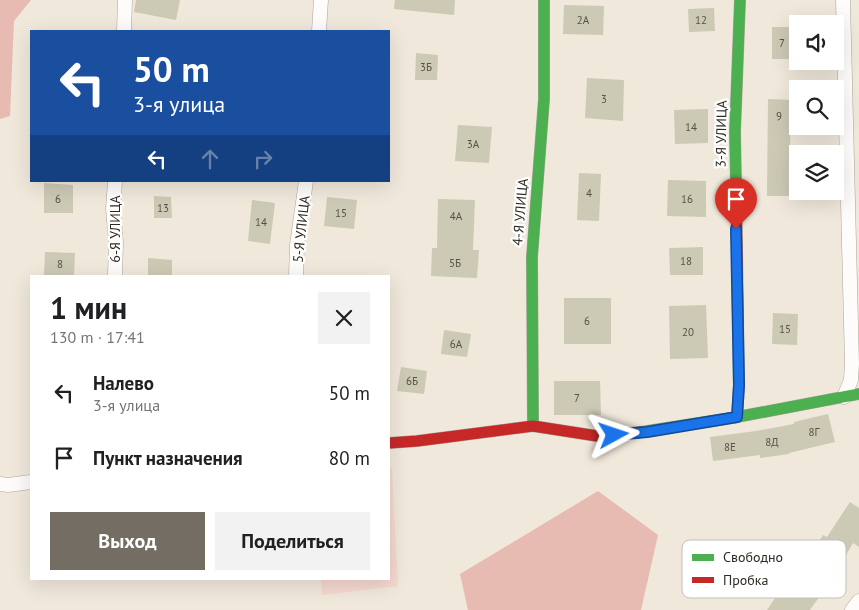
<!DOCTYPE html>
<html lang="ru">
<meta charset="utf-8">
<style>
:root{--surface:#fff;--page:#f2f2f2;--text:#202124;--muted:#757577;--accent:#736d63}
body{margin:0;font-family:"PT Sans",sans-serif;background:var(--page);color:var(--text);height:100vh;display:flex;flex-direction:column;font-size:19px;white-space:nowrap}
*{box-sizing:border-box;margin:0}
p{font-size:16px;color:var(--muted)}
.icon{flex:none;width:28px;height:28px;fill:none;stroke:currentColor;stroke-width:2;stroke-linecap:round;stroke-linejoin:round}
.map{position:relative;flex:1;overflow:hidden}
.side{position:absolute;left:30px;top:275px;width:360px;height:305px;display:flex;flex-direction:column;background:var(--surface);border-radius:0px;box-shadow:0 5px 20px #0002}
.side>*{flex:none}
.banner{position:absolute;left:30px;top:30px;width:360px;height:152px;border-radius:0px;box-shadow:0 5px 20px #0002;background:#1a4fa0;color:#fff;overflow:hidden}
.controls{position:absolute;left:789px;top:15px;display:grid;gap:10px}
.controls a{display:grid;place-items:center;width:55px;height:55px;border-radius:0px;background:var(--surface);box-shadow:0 5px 20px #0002;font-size:25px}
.pin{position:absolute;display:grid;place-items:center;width:42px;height:42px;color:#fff;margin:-51px -21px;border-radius:50% 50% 50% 0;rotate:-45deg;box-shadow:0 0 5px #0007}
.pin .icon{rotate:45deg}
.me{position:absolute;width:55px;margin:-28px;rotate:85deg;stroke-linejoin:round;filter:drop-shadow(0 0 4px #0008)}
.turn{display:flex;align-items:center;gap:18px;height:105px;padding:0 20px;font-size:22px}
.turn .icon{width:65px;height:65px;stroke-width:2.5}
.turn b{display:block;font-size:35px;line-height:42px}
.lanes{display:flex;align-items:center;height:48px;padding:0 20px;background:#0003;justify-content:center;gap:25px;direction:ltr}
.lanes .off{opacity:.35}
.round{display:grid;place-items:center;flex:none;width:52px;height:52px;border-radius:0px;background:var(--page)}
.overview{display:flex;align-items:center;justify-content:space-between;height:85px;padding:0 20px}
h1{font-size:30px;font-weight:800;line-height:38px}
.action{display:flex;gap:10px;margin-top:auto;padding:10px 20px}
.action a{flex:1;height:58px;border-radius:0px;background:var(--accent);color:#fff;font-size:20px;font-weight:800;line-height:58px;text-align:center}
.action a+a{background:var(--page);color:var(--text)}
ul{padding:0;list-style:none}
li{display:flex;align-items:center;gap:15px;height:65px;padding:0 20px}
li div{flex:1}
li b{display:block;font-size:19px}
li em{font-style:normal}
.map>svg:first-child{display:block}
.green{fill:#f5d8d0}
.forest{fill:#e7bab2}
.building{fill:#ccc9b5}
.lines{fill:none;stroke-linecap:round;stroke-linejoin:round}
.street-casing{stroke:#aca59b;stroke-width:15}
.fast-casing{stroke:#aca59b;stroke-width:12}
.jam-casing{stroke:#aca59b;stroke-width:12}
.street{stroke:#fdfcfa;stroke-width:14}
.fast{stroke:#4caf50;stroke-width:11}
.jam{stroke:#c62828;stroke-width:11}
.route-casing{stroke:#114b97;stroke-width:12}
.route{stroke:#1a73e8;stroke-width:9}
.labels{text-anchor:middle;stroke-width:4.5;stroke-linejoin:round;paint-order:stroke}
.number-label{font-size:11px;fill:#575247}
.street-label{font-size:14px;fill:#302b22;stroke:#fff}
.key{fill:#fff;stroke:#c1bfbd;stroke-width:1}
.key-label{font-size:14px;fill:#302b22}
</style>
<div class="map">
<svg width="859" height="610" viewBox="0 0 859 610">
<rect width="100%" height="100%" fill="#f0e8db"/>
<path class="green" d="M389 468H392L398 586 322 595 321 579H389Z"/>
<path class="forest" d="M0 0H31L14 21 10 116 0 119Z
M598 491 658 535 641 610H468L460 574Z"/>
<path class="building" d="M136 0H180L176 20 134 12Z
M395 0H455L454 15 394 9Z
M564 5 604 6 603 35 563 34Z
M714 8 715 31 689 32 688 9Z
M772 27H792V59H772Z
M416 53 438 55 437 80H415Z
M587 78 624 80 623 121 585 118Z
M768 99 791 100 790 154H796L795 196H767Z
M708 109V143L675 144 674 110Z
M458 125 492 127 489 163 455 161Z
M579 173 601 174 599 221 577 220Z
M668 180 706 181V217L667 216Z
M44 183 73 185V213H44Z
M154 196 171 197 172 218H154Z
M327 197 357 200 354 229 324 226Z
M438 199 475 200 473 250H479L477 278 431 276 432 248H437Z
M252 200 275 203 270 244 248 241Z
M703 247V275H670L669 248Z
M45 252 75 253 74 276H44Z
M148 258 172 260V276H148Z
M564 298H611V344H564Z
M706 305 708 358 670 359 669 306Z
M773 313 798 314 797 345 772 344Z
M444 330 471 334 467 357 441 354Z
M401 367 427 371 424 394 397 391Z
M554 381H600L601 415H554Z
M828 414 835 442 789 453V454L760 458V455L713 461 710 437 756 431 794 424V422Z
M850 502 859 508V547L853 543 832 579 810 610H767L794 570 800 574 823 535 827 537Z"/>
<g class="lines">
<g class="street-casing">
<path id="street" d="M843 0 852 364 851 380 844 397
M124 31 125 0
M319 31 321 0
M115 276 116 242 113 209 115 181
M296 276 297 245 306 181
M0 484 8 485 31 482
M852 610 859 601"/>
</g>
<g class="fast-casing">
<path id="fast" d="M736 185 735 132 740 0
M533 426 532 257 544 99V0
M641 432 737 417 859 394"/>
</g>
<g class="jam-casing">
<path id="jam" d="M736 185 739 385 737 417
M389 443 417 441 533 426 597 436 641 432"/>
</g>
<use href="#street" class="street"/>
<use href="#fast" class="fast"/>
<use href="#jam" class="jam"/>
</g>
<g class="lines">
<g class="route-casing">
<path id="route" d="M614 435 647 432 737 417 739 385 736 229"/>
</g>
<use href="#route" class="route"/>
</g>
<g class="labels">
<g class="number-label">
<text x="583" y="24">2А</text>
<text x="701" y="24">12</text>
<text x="782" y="47">7</text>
<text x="426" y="71">3Б</text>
<text x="604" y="103">3</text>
<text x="779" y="120">9</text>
<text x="691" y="131">14</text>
<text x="473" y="148">3А</text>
<text x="589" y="197">4</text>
<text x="58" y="203">6</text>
<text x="687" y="203">16</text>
<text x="163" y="212">13</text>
<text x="341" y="217">15</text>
<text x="456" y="220">4А</text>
<text x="261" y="226">14</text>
<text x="686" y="265">18</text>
<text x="455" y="267">5Б</text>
<text x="60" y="268">8</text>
<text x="587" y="325">6</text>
<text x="785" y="333">15</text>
<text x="688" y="336">20</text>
<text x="456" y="348">6А</text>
<text x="412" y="385">6Б</text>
<text x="577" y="402">7</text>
<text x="814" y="436">8Г</text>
<text x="772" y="446">8Д</text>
<text x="730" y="451">8Е</text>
</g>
<g class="street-label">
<text transform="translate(721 134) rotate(-89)" y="5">3-Я УЛИЦА</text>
<text transform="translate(520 212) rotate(-85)" y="5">4-Я УЛИЦА</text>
<text transform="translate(115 229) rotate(-90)" y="5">6-Я УЛИЦА</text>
<text transform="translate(301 229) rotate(-84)" y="5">5-Я УЛИЦА</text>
</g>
</g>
<rect x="682" y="540" width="164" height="58" rx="8" class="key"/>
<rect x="692" y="554" width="22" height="7" fill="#4caf50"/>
<rect x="692" y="577" width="22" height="6" fill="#c62828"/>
<g class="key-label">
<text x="723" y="562">Свободно</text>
<text x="723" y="585">Пробка</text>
</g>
</svg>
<div class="controls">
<a><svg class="icon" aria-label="sound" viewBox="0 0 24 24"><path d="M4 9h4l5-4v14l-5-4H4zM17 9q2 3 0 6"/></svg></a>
<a><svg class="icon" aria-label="search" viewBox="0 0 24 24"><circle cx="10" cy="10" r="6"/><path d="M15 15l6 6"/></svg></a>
<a><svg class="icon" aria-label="layers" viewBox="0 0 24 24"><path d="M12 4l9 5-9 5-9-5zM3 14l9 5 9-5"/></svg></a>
</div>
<div class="pin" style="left:736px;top:229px;background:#d93025"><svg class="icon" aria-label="arrive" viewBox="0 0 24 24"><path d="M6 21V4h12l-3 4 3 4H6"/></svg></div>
<svg class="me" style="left:614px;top:435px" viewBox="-20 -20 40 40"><path d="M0-17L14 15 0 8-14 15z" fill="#1a73e8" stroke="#fff" stroke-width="4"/></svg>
<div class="banner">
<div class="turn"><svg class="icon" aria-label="left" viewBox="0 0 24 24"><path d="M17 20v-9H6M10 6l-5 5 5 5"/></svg><div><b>50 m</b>3-я улица</div></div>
<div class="lanes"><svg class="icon" aria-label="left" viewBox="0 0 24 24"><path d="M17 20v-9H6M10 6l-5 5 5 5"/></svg><svg class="icon off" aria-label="ahead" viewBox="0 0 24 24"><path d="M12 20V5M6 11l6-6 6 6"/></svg><svg class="icon off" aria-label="right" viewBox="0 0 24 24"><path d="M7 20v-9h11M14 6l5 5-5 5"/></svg></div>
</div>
<section class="side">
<div class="overview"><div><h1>1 мин</h1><p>130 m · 17:41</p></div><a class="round"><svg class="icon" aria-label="close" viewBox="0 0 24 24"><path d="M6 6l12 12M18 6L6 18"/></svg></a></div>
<ul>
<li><svg class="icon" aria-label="left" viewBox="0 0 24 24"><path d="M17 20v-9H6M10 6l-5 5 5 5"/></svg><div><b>Налево</b><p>3-я улица</p></div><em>50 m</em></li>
<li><svg class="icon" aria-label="arrive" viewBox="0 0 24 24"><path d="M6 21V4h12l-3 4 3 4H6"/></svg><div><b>Пункт назначения</b></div><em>80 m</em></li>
</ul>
<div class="action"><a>Выход</a><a>Поделиться</a></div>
</section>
</div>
